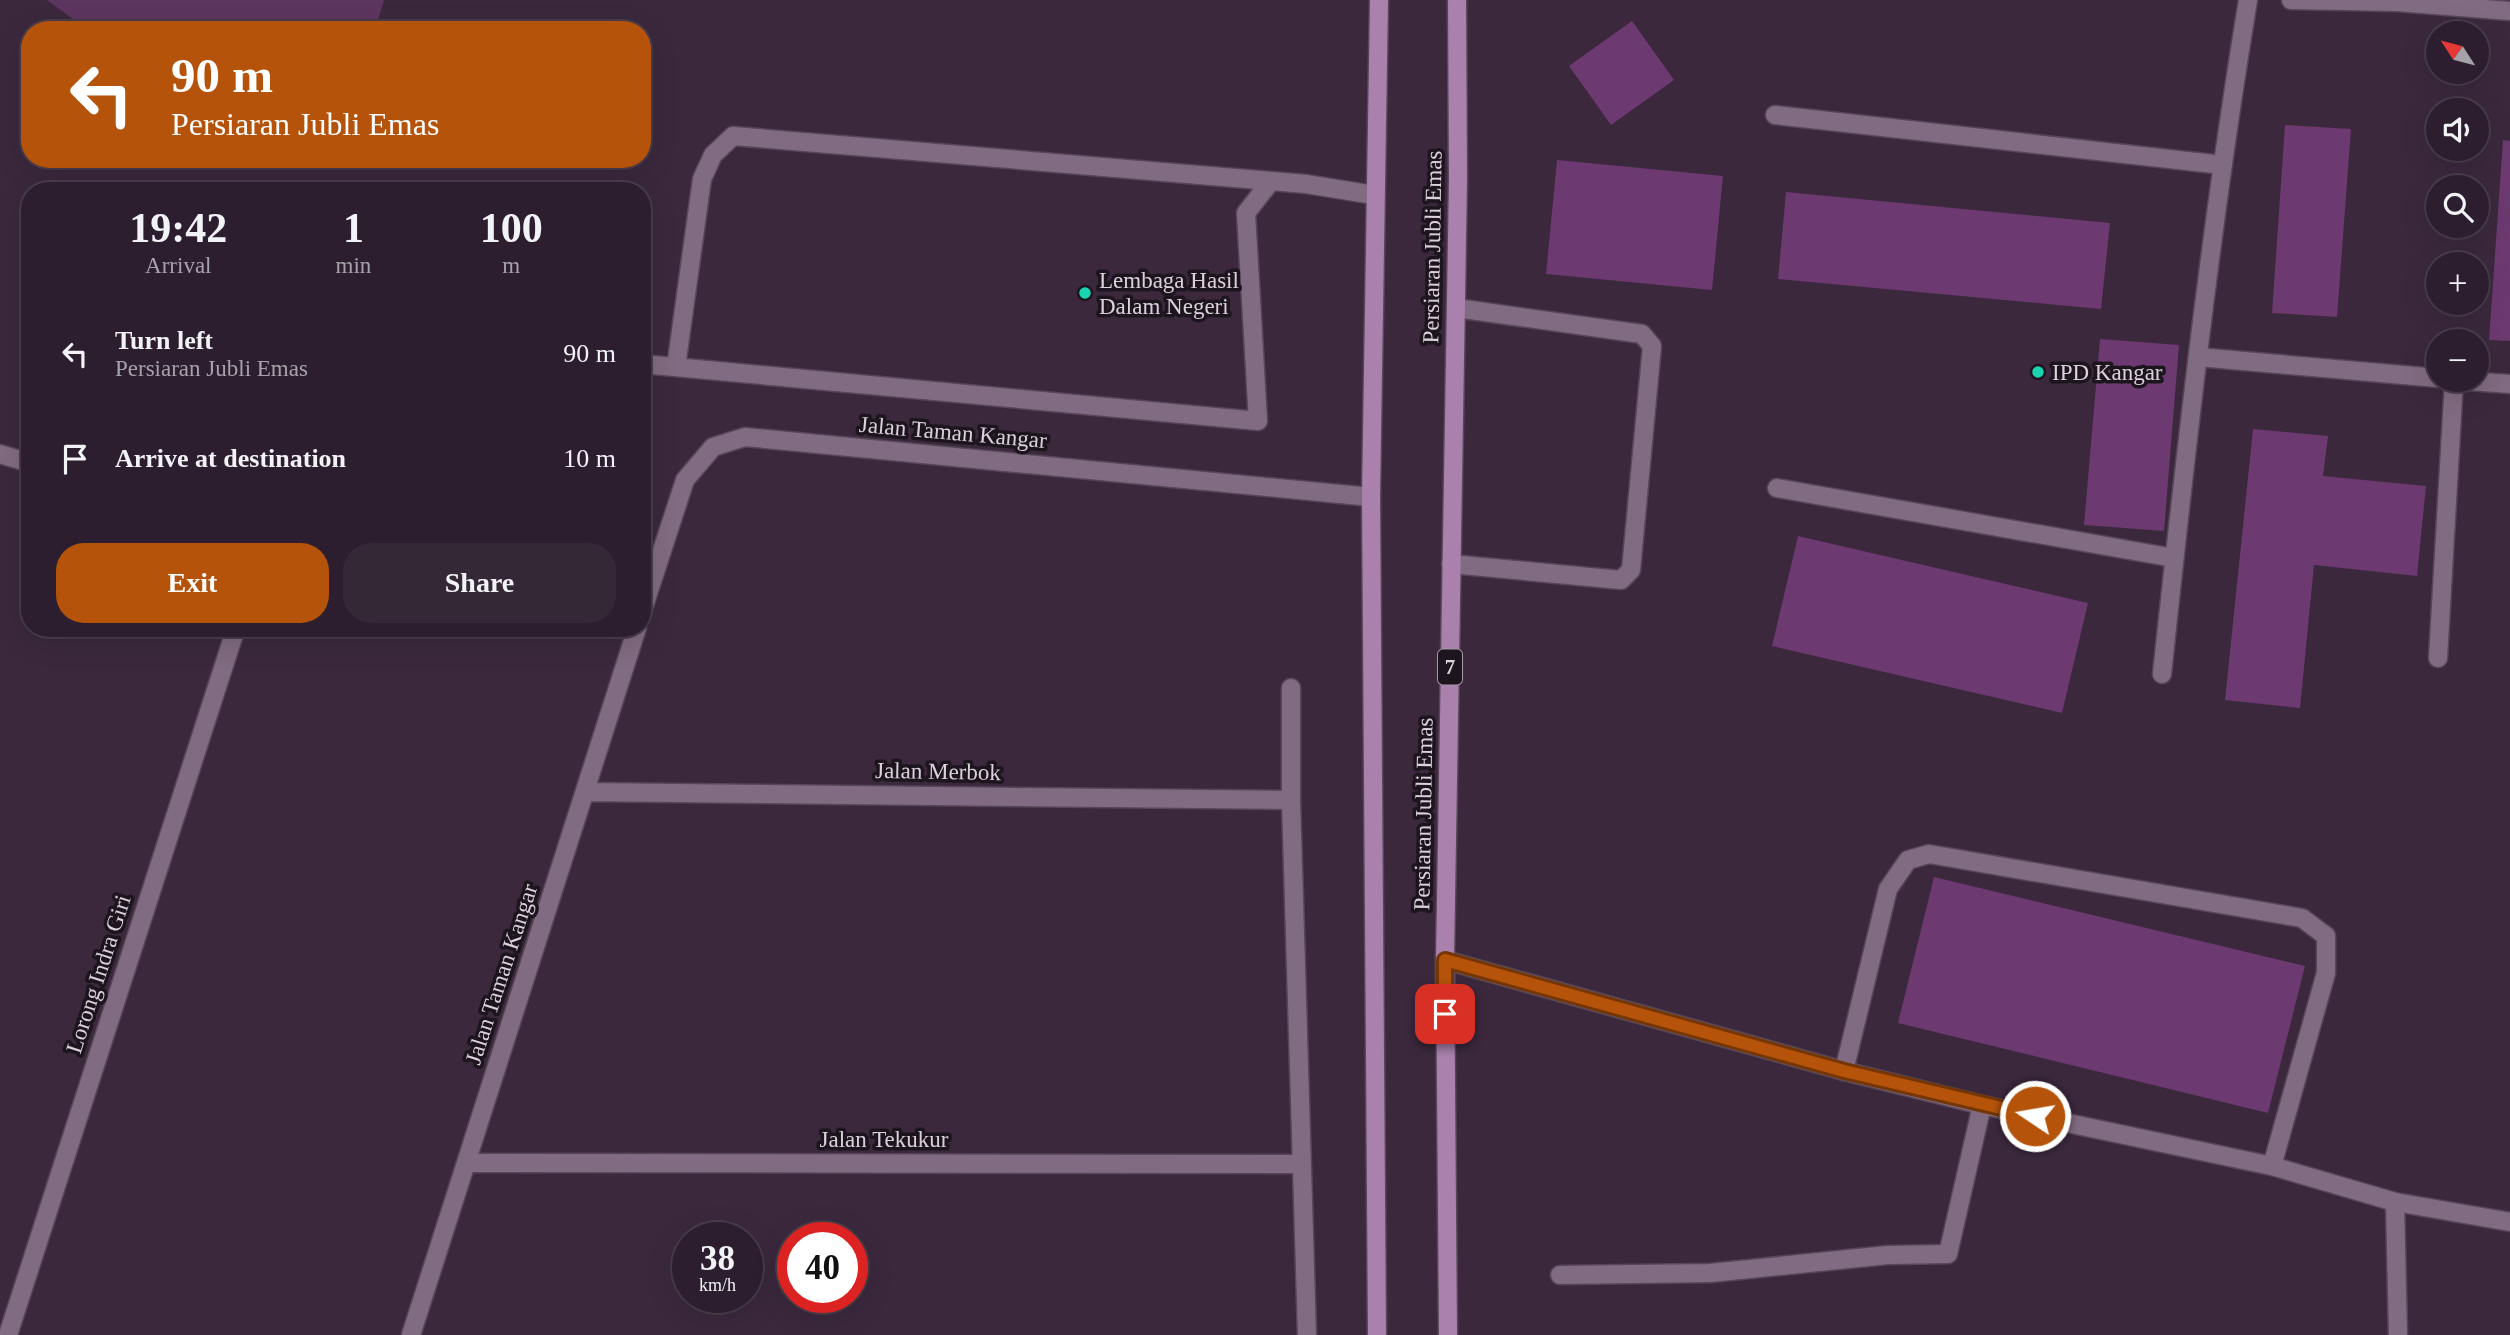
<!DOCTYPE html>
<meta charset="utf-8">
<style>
:root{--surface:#2c1e2e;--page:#342736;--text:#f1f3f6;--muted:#a6a2aa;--line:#483c4a;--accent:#b45309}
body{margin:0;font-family:"Times New Roman",serif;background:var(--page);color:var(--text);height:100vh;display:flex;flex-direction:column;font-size:26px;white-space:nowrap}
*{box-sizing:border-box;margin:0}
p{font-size:23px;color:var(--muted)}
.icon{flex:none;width:38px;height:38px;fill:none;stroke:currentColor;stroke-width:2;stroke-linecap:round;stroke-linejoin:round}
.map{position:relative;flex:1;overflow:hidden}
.panel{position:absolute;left:21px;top:182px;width:630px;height:455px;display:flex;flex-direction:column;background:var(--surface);border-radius:28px;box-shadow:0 7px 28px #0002,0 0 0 2px var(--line)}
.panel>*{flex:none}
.top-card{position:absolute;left:21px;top:21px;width:630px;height:147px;border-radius:28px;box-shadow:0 7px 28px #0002,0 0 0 2px var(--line);background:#b45309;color:#fff;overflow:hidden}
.needle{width:46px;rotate:306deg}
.tools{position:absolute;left:2426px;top:21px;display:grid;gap:14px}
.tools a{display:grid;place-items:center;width:63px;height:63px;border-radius:50%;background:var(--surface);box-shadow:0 7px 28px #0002,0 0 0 2px var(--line);font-size:35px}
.speed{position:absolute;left:672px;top:1222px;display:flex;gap:14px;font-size:35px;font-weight:700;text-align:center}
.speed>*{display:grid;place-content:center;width:91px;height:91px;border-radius:50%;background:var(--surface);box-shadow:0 7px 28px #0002,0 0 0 2px var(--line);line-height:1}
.speed small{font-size:18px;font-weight:400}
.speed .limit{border:10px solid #d22;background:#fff;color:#111}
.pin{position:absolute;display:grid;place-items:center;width:60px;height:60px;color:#fff;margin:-30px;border-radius:14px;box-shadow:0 4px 10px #0006}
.me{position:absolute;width:77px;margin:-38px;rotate:282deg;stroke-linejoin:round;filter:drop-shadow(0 0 5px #0008)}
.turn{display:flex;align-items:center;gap:24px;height:147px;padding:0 35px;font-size:32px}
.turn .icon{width:91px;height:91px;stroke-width:2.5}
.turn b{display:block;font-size:49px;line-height:60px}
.eta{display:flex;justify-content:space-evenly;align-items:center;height:119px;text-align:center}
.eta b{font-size:42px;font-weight:800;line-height:49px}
.primary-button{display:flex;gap:14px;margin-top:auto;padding:14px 35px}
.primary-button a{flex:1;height:80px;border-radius:28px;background:var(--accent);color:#fff;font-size:28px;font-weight:800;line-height:80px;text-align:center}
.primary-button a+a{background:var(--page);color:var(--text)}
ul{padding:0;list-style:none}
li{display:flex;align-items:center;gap:21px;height:105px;padding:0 35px}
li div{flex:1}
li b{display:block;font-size:26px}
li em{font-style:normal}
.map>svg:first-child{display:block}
.green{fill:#5d365f}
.building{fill:#6c3970}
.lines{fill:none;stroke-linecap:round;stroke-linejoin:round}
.lane-casing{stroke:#564657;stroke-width:21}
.street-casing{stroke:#564657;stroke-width:21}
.secondary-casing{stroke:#564657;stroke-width:21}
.primary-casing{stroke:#564657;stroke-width:21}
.lane{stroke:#816b82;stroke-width:18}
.street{stroke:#816b82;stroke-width:18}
.secondary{stroke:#816b82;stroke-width:18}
.primary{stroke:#a981ac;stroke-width:18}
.route-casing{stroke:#753606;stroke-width:18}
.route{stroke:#b45309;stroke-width:12}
.poi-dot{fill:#1bd5b2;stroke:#1d151e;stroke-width:2.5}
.labels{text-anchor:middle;stroke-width:7;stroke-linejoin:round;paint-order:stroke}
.shield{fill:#1d151e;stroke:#a398a4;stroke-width:2}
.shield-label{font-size:21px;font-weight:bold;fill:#dcd0dd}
.street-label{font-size:23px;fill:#dcd0dd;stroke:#1d151e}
.poi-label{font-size:23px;fill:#dcd0dd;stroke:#1d151e;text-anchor:start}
</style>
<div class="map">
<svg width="2510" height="1335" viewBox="0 0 2510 1335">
<rect width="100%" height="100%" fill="#3b283d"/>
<path class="green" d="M47 0H384L375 30H88Z"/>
<path class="building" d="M1632 21 1674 80 1611 125 1569 66Z
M2285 125 2351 129 2337 317 2272 313Z
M2503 140 2510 141V341L2489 340Z
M1557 160 1723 176 1712 290 1546 274Z
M1786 192 2110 223 2101 309 1778 279Z
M2100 339 2179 345 2164 531 2084 525Z
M2253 429 2328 436 2323 476 2426 486 2417 576 2314 565 2300 708 2225 700Z
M1798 536 2088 603 2062 713 1772 646Z
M1934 877 2305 966 2268 1113 1898 1023Z"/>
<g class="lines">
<g class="lane-casing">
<path id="lane" d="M1775 115 2223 165
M2198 357 2438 378
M642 364 1258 421 1246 213 1271 181 1306 184 1374 195
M676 367 702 179 713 155 733 136 1271 181
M2455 380 2510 384
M1777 488 2174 558
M1451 564 1621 580 1631 570 1652 346 1642 334 1456 308
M2438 658 2454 380
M2162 674C2186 449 2211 224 2248 0
M1844 1071 1888 889 1908 860 1929 854 2302 918 2326 936V973L2272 1166
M1560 1275 1710 1273 1888 1255 1948 1254 1982 1105"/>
</g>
<g class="street-casing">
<path id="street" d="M2291 0 2397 2 2510 11
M0 454 30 463
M642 612 685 480 713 447 745 437 1371 497
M1291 688V800L1307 1335
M585 792 1291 800
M466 1163 1301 1164
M2395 1202 2398 1335
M8 1335 236 628
M411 1335 637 628"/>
</g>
<g class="secondary-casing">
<path id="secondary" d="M1445 960 1844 1071 1982 1105 2272 1166 2395 1202 2510 1222"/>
</g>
<g class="primary-casing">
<path id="primary" d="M1377 1335 1371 497 1379 0
M1448 1335 1445 960 1458 179 1457 0"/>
</g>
<use href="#lane" class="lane"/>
<use href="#street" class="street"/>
<use href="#secondary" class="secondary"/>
<use href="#primary" class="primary"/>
</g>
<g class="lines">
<g class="route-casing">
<path id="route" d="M1445 1014V960L1844 1071 2035 1116"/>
</g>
<use href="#route" class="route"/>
</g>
<g class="poi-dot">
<circle cx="1085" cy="293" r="7"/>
<circle cx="2038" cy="372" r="7"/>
</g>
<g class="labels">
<rect class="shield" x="1438" y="649.5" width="24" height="35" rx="5"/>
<g class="shield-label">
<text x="1450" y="674">7</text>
</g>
<g class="street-label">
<text transform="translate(1432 247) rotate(-89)" y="8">Persiaran Jubli Emas</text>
<text transform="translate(953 432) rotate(5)" y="8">Jalan Taman Kangar</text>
<text transform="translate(938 771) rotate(1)" y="8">Jalan Merbok</text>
<text transform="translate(1423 814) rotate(-89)" y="8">Persiaran Jubli Emas</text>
<text transform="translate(98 974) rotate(-72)" y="8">Lorong Indra Giri</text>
<text transform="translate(501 974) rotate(-72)" y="8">Jalan Taman Kangar</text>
<text x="884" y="1147">Jalan Tekukur</text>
</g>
<g class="poi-label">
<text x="1099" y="288">Lembaga Hasil<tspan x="1099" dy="26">Dalam Negeri</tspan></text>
<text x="2052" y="380">IPD Kangar</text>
</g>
</g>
</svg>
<div class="tools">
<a><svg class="needle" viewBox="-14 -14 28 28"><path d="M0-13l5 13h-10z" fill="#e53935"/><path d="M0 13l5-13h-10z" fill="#a6a2aa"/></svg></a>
<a><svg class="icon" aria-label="sound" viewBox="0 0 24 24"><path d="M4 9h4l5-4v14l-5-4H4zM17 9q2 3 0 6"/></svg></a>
<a><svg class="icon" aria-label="search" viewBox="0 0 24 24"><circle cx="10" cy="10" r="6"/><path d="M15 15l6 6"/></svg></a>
<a>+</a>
<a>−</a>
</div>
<div class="speed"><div>38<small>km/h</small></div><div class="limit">40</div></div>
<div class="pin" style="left:1445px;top:1014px;background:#d93025"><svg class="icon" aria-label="arrive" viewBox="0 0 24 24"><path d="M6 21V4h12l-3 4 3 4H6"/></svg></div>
<svg class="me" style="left:2035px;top:1116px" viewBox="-20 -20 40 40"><circle r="17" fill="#b45309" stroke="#fff" stroke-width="3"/><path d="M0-11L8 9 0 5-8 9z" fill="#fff"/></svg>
<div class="top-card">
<div class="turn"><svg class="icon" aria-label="left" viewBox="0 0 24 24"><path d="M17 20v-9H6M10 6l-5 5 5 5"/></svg><div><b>90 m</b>Persiaran Jubli Emas</div></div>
</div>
<section class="panel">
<div class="eta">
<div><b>19:42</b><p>Arrival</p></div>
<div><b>1</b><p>min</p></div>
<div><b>100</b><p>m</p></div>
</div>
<ul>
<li><svg class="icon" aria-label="left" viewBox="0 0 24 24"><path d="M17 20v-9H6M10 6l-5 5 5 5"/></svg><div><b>Turn left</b><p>Persiaran Jubli Emas</p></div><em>90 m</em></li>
<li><svg class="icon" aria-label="arrive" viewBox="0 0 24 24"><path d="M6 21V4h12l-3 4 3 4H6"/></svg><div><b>Arrive at destination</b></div><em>10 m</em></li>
</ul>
<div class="primary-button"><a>Exit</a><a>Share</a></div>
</section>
</div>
